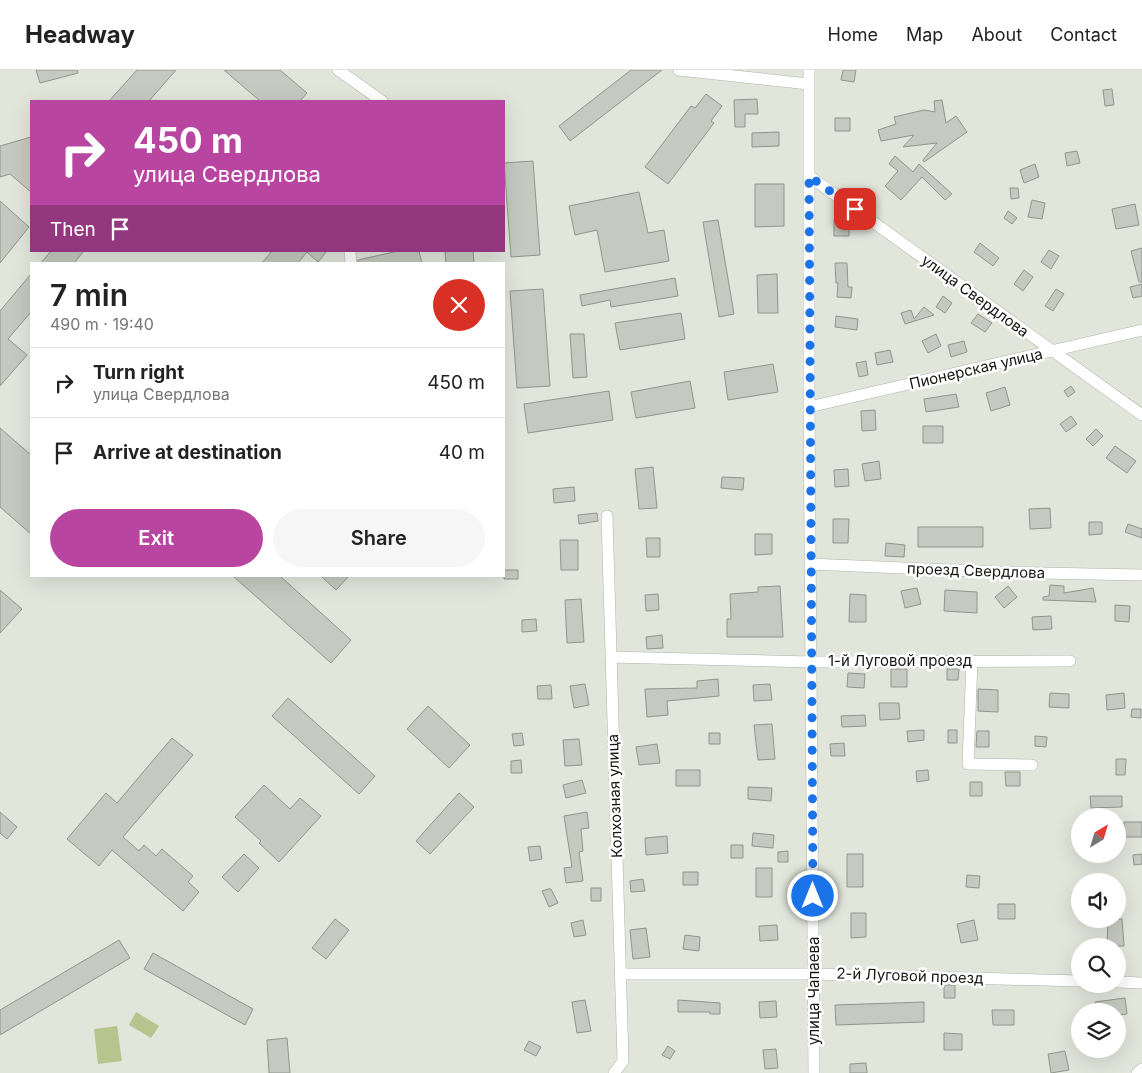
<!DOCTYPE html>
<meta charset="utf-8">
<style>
:root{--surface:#fff;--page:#f6f6f6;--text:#222;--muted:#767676;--line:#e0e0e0;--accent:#b8459f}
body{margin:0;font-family:Inter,sans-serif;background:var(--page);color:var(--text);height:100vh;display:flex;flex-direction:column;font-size:19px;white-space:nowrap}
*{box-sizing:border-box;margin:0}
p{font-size:16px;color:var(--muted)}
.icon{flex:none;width:28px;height:28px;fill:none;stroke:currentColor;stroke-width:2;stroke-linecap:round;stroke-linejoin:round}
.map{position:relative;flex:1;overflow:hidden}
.side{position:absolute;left:30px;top:192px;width:475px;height:315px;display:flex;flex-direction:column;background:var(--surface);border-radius:0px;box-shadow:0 5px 20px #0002}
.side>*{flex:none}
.top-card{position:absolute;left:30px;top:30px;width:475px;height:152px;border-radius:0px;box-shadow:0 5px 20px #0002;background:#b8459f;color:#fff;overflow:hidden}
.needle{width:32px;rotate:38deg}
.fabs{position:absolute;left:1071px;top:738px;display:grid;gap:10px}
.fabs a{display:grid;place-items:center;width:55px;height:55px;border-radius:50%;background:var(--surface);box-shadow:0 5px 20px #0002;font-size:25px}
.pin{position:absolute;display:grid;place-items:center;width:42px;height:42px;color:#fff;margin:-21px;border-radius:10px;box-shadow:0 2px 8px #0006}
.me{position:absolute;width:55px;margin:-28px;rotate:0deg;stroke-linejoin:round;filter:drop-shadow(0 0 4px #0008)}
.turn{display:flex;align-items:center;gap:18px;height:105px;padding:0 20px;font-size:22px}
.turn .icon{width:65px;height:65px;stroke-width:2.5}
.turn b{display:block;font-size:35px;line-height:42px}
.then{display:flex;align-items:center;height:48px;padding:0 20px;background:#0003;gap:10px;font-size:19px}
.round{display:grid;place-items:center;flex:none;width:52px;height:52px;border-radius:26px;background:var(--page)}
.summary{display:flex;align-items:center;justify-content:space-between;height:85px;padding:0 20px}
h1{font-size:30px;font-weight:600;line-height:38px}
.primary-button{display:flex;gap:10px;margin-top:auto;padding:10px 20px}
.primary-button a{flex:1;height:58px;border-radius:30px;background:var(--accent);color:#fff;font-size:20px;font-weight:600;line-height:58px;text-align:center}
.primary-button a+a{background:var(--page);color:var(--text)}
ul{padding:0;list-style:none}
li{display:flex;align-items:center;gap:15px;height:70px;padding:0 20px;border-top:1px solid var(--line)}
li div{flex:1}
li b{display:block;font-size:19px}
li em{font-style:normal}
header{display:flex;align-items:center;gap:30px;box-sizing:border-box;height:70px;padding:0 25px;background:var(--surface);border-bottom:1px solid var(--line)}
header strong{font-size:24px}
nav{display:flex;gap:28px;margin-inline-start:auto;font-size:18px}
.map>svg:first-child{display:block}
.green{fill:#b6c48d}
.building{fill:#c6c9bf;stroke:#92958b}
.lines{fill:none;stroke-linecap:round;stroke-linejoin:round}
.minor-casing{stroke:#b0b3a9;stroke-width:12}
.minor{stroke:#fff;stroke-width:11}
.route{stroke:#1a73e8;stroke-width:9;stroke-dasharray:0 16.2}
.labels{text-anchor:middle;stroke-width:5;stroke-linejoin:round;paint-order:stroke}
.street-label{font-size:15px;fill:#151613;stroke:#fff}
</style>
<header>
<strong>Headway</strong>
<nav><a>Home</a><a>Map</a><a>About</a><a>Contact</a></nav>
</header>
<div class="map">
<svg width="1142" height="1003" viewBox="0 0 1142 1003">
<rect width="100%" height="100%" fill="#e2e5da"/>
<path class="green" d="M136 942 159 956 151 968 129 955Z
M117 956 122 991 98 994 94 959Z"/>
<path class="building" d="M36 0H77L78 3 40 13Z
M137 0H176L149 31H109Z
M224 0H280L307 23 300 31H260Z
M631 0H662L570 71 559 56Z
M843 0H856L854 12 841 10Z
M1112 19 1114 35 1105 36 1103 20Z
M706 24 722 36 711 51 714 53 668 114 645 97 691 36 695 38Z
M757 29 758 44H745V57H735L734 30Z
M942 30 946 53 956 46 967 62 924 92 923 90 937 73 903 77 914 65 881 71 878 60 896 54 894 47 924 40 935 42 934 31Z
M835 48H850V61H835Z
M779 62V76L752 77V63Z
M31 67V122L10 104 0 107V76Z
M1077 81 1080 93 1067 96 1065 83Z
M895 86 913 102 919 94 952 124 945 130 922 107 901 130 885 116 898 101 889 94Z
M533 91 540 185 511 187 504 93Z
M1035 94 1039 107 1024 113 1020 100Z
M755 114H784V156L755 157Z
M1010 118H1018L1019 128 1011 129Z
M639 122 648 163 664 160 669 191 605 202 597 160 575 165 569 136Z
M1032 130 1045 133 1042 149 1028 147Z
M0 131 29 157 0 193Z
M1135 134 1139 155 1116 159 1112 139Z
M1008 141 1017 148 1012 154 1004 148Z
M718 150 734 244 719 247 703 152Z
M834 150H849V166H834Z
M980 173 999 188 993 196 974 182Z
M1142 178V212H1139L1131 181Z
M1049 180 1059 186 1051 199 1041 192Z
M51 181H84L73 194H40Z
M272 181H327L318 192 307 182 297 194H261Z
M398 181H419L422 194H358V190Z
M445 181H473L474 194H446Z
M835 193H847L848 217H852L851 228 837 227 838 213H836Z
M1024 200 1033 207 1023 221 1014 214Z
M31 204V242L8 269 27 285 0 316V241Z
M777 204 778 243H758L757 205Z
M675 208 678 226 611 237 610 230 582 236 580 225Z
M1142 214V226L1133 228 1130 217Z
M543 219 550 316 517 318 510 221Z
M1056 219 1064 224 1053 241 1045 236Z
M943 226 952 233 945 243 936 237Z
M924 237 934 245 905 254 901 243 911 240 914 249Z
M681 243 685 269 620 280 615 253Z
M978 244 992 253 985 262 971 253Z
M836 246 858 249 857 260 835 257Z
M570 264H584L587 307 573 308Z
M936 264 941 276 928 283 922 271Z
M964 271 967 282 951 287 948 275Z
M890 280 893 292 877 295 875 283Z
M866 291 868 305 859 307 856 293Z
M773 294 778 322 728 330 724 302Z
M690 311 695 338 636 348 631 322Z
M1071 316 1075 322 1068 327 1064 321Z
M1005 317 1010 335 991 341 986 323Z
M609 321 613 350 528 363 524 334Z
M956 324 959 337 926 342 924 329Z
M875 340 876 360 862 361 861 341Z
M1071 346 1077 354 1066 362 1060 354Z
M923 356H943V373H923Z
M0 358 31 385V464L0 437Z
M1096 359 1103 366 1093 376 1086 369Z
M1115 376 1136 391 1127 403 1106 388Z
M879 391 881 409 865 411 862 394Z
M653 397 657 438 639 439 635 399Z
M848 399 849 416 835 417 834 400Z
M722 407 744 408 743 420 721 418Z
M574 417 575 431 554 433 553 419Z
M1050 438 1051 458 1030 459 1029 439Z
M597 443 598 451 579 454 578 445Z
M833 449H849L848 473H833Z
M1089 452H1102V464L1089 465Z
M1128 454 1142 459V468L1125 462Z
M918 457H983V477H918Z
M755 464H772V484L755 485Z
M646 468H660V487H647Z
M560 470H578V500H561Z
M886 473 905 475 904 487 885 486Z
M504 500H518V509H504Z
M233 506H280L351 570 331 593Z
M321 506H349L336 520Z
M1050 515 1064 516V523L1093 518 1096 532 1043 530V527L1049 526Z
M780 516 783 567H727V549H731L730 524 758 522V517Z
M1008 516 1017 527 1004 538 995 527Z
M917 518 921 534 905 538 901 521Z
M0 520 22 539 0 563Z
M945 520 977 522V543L944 541Z
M658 524 659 540 646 541 645 525Z
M850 524 866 525V552H849Z
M581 529 584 572 567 573 565 530Z
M1115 535 1130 536 1129 552 1115 551Z
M1051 546 1052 559 1033 560 1032 547Z
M536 549 537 561 522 562V550Z
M662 565 663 578 647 579 646 567Z
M891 599H907V617H891Z
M947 599H959L958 610H947Z
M848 603 865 604 864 618 847 617Z
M718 609 719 626 667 631 668 645 647 647 645 619 697 618V611Z
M585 614 589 635 574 638 570 616Z
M770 614 772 630 754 631 753 615Z
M551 615 552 629H538L537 616Z
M978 619 998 620V642L978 641Z
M1050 623 1069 624V638L1049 637Z
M1124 623 1125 638 1107 640 1106 625Z
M288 628 375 706 359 724 272 646Z
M879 633H899L900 649 880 650Z
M428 636 470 675 449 698 407 659Z
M1132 639H1141V648L1131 647Z
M865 645 866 656 842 657 841 646Z
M772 654 775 689 758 690 754 655Z
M924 660V670L908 672 907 661Z
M948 660H957V673H948Z
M977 661H989V677H976Z
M522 663 524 675 514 676 512 664Z
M709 663H720V674H709Z
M1035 666 1047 667 1046 677 1035 676Z
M172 668 193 685 123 767 139 781 144 775 156 786 162 779 193 806 188 812 199 822 183 841 112 780 99 796 67 769 106 723 117 733Z
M579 669 582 695 565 696 563 670Z
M844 673 845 686H831L830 674Z
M657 674 660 693 639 695 636 677Z
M1116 689H1126L1125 705H1116Z
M521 690 522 703H511V691Z
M676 700H700V716H676Z
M928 700 929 710 917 712 916 701Z
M1005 702H1020V716H1006Z
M582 710 586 723 566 728 563 715Z
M970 712H982V726H970Z
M264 715 290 739 300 728 321 746 279 792 259 773 261 771 235 747Z
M748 717 772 718 771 731 748 729Z
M459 723 474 737 430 784 416 771Z
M1090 726H1122V737L1091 738Z
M0 742 17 757 7 769 0 763Z
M587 742 589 758 581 759 583 781 579 782 583 811 566 813 564 798 572 797 564 746Z
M1124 752H1142V767H1124Z
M753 763 774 765 773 778 752 776Z
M667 766 668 783 646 785 645 768Z
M731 775H743V788H731Z
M540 776 542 789 530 791 528 777Z
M788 781V792H778V782Z
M244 784 259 798 238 822 222 807Z
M847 784H863V817H847Z
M1142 784V794L1134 795 1133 785Z
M756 798H772V827H756Z
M683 802H698V815H683Z
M967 805 980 806 979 818 966 817Z
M643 809 645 821 631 822 630 811Z
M591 818H601V831H591Z
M548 819H551L558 833 549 837 542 821Z
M998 834H1015V849H998Z
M851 843H866V867L851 868Z
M335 849 349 860 326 889 312 878Z
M1108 849H1122L1124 876H1107Z
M583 850 586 865 574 867 571 853Z
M974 850 978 870 961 873 957 854Z
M777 855 778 870 760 871 759 856Z
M646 858 650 887 633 889 630 860Z
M685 865 700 867 699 881 683 879Z
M119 870 130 888 0 965V940Z
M153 883 253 939 245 955 144 899Z
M944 915H955V928H944Z
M1125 928 1127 944 1118 945V941H1096L1095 932Z
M585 930 591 961 577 963 572 932Z
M678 930 720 933V944H710V942H678Z
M776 931 777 947 760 948 759 932Z
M924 932V952L836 955 835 935Z
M992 940H1014V955H993Z
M944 963 962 964V980H944Z
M287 968 290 1003H269L267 970Z
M529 971 541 977 536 986 524 980Z
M668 976 675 981 670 989 662 985Z
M776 979 778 998 765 999 763 980Z
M1065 981 1069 1000 1051 1003 1048 984Z
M866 993 867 1003H850V994Z"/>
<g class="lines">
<g class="minor-casing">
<path id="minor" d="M338 0 382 31
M679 0 809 14
M809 0V337L814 1003
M809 106 1142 345
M350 181 351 194
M809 337 1142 260
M607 446 623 991 614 1003
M810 494 996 502 1142 505
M611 587 811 592 1070 591
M972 591 968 694 1032 695
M621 904H813L1080 911
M1118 912 1142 913
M1137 1003 1142 999"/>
</g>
<use href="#minor" class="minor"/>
</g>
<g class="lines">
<path class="route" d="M813 826 809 106 855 139"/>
</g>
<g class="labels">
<g class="street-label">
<text transform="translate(975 226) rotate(36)" y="5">улица Свердлова</text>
<text transform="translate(976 299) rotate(-13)" y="5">Пионерская улица</text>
<text transform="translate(976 501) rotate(2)" y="5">проезд Свердлова</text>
<text x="900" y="596">1-й Луговой проезд</text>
<text transform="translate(615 726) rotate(-92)" y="5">Колхозная улица</text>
<text transform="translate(910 906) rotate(2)" y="5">2-й Луговой проезд</text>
<text transform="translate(814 921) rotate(-90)" y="5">улица Чапаева</text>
</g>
</g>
</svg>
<div class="fabs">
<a><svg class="needle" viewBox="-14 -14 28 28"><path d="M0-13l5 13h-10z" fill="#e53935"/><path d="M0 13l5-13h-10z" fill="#767676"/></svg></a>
<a><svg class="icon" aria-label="sound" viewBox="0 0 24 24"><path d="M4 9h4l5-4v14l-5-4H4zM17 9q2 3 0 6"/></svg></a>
<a><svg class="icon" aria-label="search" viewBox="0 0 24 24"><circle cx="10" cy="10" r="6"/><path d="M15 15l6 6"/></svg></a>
<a><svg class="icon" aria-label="layers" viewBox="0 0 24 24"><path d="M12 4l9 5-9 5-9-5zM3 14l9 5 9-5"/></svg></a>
</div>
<div class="pin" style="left:855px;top:139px;background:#d93025"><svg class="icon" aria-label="arrive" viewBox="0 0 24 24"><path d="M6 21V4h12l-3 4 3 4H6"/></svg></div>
<svg class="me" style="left:813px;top:826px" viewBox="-20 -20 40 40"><circle r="17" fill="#1a73e8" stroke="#fff" stroke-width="3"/><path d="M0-11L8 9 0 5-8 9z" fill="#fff"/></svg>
<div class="top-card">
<div class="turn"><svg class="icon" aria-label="right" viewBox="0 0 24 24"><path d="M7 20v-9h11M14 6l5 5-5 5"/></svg><div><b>450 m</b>улица Свердлова</div></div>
<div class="then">Then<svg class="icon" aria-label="arrive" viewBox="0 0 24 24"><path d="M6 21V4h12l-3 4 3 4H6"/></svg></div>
</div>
<section class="side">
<div class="summary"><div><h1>7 min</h1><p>490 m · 19:40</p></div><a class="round" style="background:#d93025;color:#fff"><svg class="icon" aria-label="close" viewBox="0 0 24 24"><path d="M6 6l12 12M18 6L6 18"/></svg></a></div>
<ul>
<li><svg class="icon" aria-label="right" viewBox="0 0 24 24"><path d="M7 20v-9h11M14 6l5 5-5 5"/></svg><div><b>Turn right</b><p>улица Свердлова</p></div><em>450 m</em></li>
<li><svg class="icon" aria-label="arrive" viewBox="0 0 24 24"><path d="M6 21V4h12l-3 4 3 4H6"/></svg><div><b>Arrive at destination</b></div><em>40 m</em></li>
</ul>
<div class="primary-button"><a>Exit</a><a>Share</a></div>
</section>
</div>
